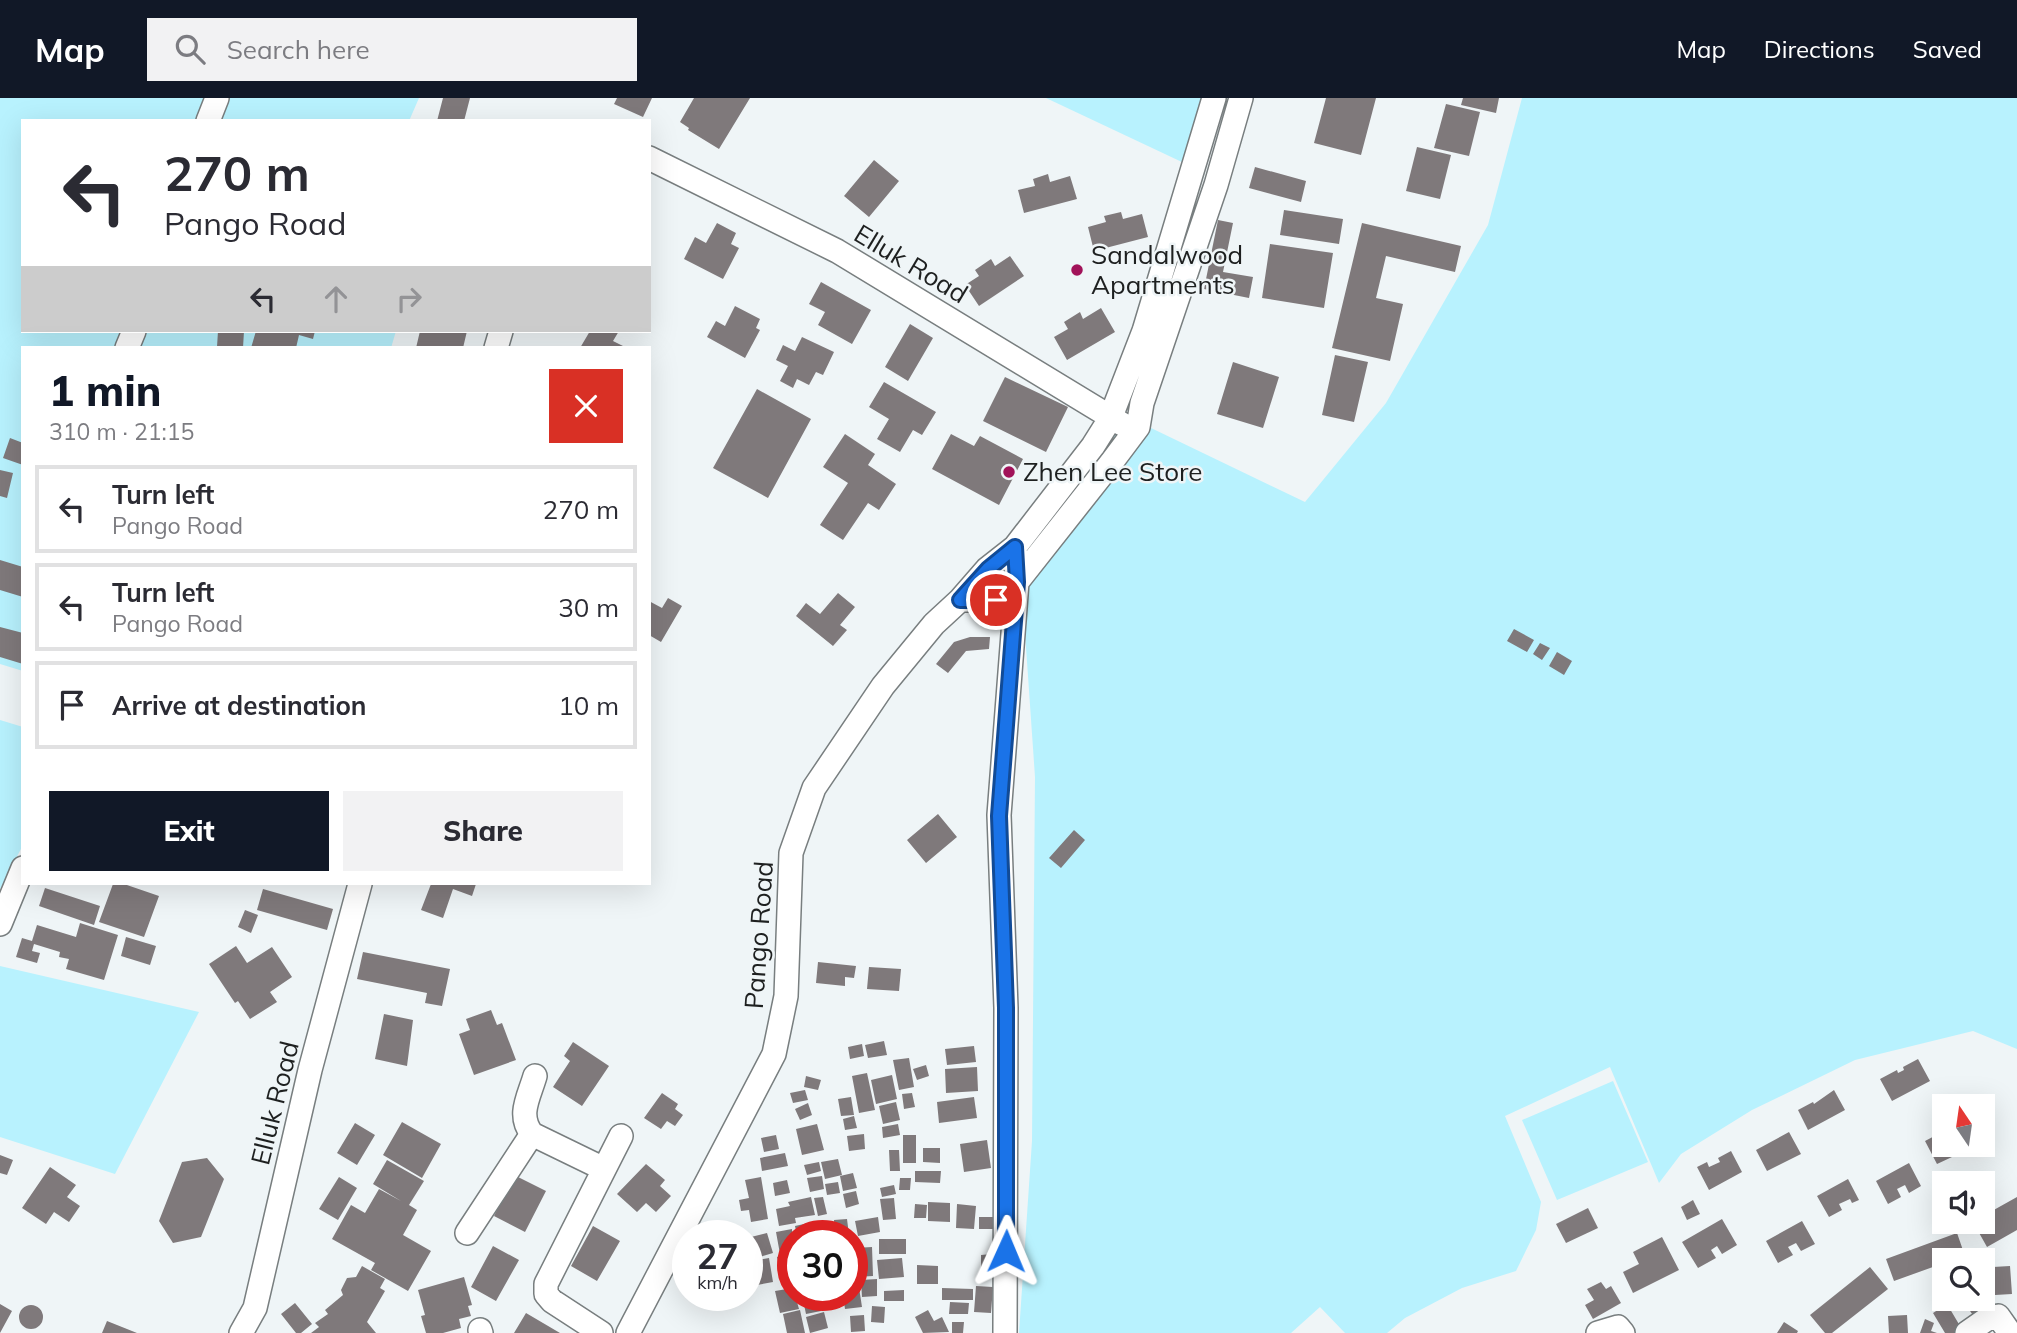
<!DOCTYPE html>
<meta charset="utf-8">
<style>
:root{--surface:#fff;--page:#f2f2f3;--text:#2b2b33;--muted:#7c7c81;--line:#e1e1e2;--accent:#111827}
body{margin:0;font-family:Mulish,sans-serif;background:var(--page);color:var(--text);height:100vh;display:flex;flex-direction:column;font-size:26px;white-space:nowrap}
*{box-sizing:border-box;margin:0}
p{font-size:23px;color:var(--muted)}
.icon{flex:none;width:38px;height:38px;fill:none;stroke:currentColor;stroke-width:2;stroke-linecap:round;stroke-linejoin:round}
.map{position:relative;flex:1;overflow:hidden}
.panel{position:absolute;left:21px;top:248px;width:630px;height:539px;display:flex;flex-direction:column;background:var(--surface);border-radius:0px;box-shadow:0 7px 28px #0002}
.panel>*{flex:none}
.banner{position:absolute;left:21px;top:21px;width:630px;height:214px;border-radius:0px;box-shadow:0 7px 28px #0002;background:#fff;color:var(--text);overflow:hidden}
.needle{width:46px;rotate:347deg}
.fabs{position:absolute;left:1932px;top:996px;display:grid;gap:14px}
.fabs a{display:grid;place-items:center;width:63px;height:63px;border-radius:0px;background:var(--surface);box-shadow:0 7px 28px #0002;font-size:35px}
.speed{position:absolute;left:672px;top:1122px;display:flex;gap:14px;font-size:35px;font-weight:700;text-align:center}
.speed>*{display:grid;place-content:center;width:91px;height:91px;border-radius:50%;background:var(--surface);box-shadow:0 7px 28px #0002;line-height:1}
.speed small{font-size:18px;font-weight:400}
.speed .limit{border:10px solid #d22;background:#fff;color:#111}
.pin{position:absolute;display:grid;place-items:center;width:60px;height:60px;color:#fff;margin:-30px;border:4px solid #fff;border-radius:50%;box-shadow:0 2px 7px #0007}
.me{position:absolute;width:77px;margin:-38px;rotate:1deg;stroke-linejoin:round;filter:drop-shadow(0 0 5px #0008)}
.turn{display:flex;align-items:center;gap:24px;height:147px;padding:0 28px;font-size:32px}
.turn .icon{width:91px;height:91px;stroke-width:2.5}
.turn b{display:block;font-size:49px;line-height:60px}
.lanes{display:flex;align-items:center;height:66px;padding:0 28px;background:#0003;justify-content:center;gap:35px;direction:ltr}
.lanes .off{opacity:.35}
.round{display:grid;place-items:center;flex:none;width:74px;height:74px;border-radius:0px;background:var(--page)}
.headline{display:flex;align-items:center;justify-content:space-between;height:119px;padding:0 28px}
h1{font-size:42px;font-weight:800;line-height:52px;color:var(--accent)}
.cta{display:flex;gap:14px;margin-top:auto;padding:14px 28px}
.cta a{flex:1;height:80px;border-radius:0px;background:var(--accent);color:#fff;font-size:28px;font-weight:800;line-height:80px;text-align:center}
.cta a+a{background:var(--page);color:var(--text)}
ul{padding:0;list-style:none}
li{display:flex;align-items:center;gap:21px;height:88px;margin:0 14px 10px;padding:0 14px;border:4px solid var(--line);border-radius:0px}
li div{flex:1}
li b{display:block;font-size:26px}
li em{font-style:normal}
header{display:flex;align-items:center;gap:42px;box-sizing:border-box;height:98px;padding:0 35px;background:var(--accent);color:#fff}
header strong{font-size:33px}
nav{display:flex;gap:38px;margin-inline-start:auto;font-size:24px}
.search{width:490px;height:63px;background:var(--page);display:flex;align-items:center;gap:18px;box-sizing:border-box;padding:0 24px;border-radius:0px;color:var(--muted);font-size:26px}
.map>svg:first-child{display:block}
.green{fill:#b8f2fe}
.building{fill:#7f797b}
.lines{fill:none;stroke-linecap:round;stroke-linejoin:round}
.minor-casing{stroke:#787e7f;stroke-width:26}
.minor{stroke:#fff;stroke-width:23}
.route-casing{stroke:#114b97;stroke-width:18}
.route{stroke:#1a73e8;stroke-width:12}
.poi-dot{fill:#a11259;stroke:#eff5f7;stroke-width:2.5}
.labels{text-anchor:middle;stroke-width:5;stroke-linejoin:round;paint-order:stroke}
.poi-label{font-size:26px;fill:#1e2020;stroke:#eff5f7;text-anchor:start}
.street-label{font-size:26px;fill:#1e2020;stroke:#eff5f7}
</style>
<header>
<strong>Map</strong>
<div class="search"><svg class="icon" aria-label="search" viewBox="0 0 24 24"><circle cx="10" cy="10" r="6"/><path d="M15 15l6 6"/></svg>Search here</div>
<nav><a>Map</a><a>Directions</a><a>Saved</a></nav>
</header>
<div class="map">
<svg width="2017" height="1235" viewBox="0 0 2017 1235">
<rect width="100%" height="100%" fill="#eff5f7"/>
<path class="green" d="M0 0H419L409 23H23V233H396L391 250H23V573L0 566Z
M1046 0H1221L1201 73Z
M1522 0H2017V951L1973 933 1855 962 1752 1012 1681 1056 1659 1085 1610 969 1505 1018 1541 1104 1536 1132 1516 1173 1462 1190 1405 1220 1387 1235H1345L1320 1209 1291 1235H1019L1032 1043 1035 679 1019 448 1122 316 1305 404 1386 305 1488 127Z
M0 622 23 629V747L0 791Z
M0 868 199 914 115 1076 0 1039Z
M1613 983 1648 1064 1557 1102 1522 1022Z"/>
<path class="building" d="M443 0H470L464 23H437Z
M617 0H652L643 19 614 6Z
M694 0H750L719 51 688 32 689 30 680 24Z
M1326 0H1376L1361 57 1314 45Z
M1463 0H1499L1496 15 1461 7Z
M1446 6 1480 14 1469 58 1434 50Z
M1417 49 1451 57 1440 101 1406 93Z
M874 62 899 83 869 119 844 98Z
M1255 69 1306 83 1301 104 1249 90Z
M1048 76 1050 84 1070 78 1077 101 1024 115 1018 92 1035 88 1033 81Z
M1284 112 1343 121 1339 146 1280 137Z
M1121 114 1123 121 1142 116 1148 139 1094 153 1088 129 1106 124 1104 118Z
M1218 122 1233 125 1223 174 1253 179 1249 200 1204 191Z
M717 125 736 135 731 146 739 150 723 181 684 161 695 139 706 145Z
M1362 125 1461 148 1455 174 1386 158 1376 200 1403 206 1390 263 1332 250Z
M1270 146 1333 155 1324 210 1262 200Z
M1010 158 1024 178 979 208 965 187 979 178 975 172 991 161 995 168Z
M821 184 871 212 852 246 818 227 825 214 809 206Z
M735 208 760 221 756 230 760 232 745 260 707 239 716 223 725 228Z
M1101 210 1115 234 1067 262 1054 239 1068 231 1064 224 1080 214 1083 221Z
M910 226 933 240 908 283 885 269Z
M218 233H244L243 250 217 249Z
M256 233H315L313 241 299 237 296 250H251Z
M420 233H467L463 250H416Z
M590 233H619L613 243 627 250H580Z
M802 239 834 254 823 277 816 274 809 287 797 281 793 290 780 283 788 268 776 262 783 247 795 253Z
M1335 257 1368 264 1354 324 1322 317Z
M1233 264 1279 279 1263 330 1217 316Z
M1005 279 1068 309 1046 354 983 323Z
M884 284 936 314 922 337 913 332 900 354 877 341 889 321 869 309Z
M757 291 811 321 768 400 713 370Z
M845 336 875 356 868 367 896 386 879 412 868 405 843 442 820 427 848 385 823 369Z
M951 336 974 348 980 338 1023 361 999 407 932 371Z
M10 340 23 345V367L3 360Z
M0 372 13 375 7 400 0 398Z
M0 462 23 469V499L0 492Z
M838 495 855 509 840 527 847 532 833 548 796 518 806 505 820 516Z
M668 500 682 508 661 544 649 537V503L662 510Z
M0 529 23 535V566L0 559Z
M1514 531 1534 542 1527 554 1507 543Z
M970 539H990L989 551 966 553 948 575 936 566 954 544Z
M1540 545 1550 550 1542 562 1533 556Z
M1557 554 1572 563 1564 577 1549 568Z
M938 716 957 739 926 765 907 742Z
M1074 732 1085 742 1061 770 1049 760Z
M113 786H124L159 798 144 839 99 824Z
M431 786H476L472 798 453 791 443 820 421 812Z
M45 790 100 808 94 827 39 808Z
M263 791 333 811 327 832 257 812Z
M245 812 258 817 251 835 238 829Z
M80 825 118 837 104 882 66 871 69 861 59 859 60 854 34 846 32 853 40 855 37 865 16 859 22 840 32 843 37 827 76 839Z
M126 839 156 848 150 867 121 858Z
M236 848 247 865 272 849 292 879 270 894 277 904 250 921 238 903 235 905 209 866Z
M363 854 450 871 442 908 425 905 427 895 357 881Z
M818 864 856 868 854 880 845 879V888L816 885Z
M869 869 901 871 899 893 867 891Z
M491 912 497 927 502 925 516 962 474 977 459 936 470 932 466 921Z
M384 916 413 922 407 968 375 961Z
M884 943 887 957 868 960 865 947Z
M573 944 609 968 582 1008 553 989 570 963 564 958Z
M862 946 864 958 850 961 848 949Z
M974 948 976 964 947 967 945 951Z
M909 960 914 989 899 992 893 962Z
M1918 961 1930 983 1892 1003 1880 981 1897 972 1898 975 1904 972 1903 969Z
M926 967 929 978 917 982 913 971Z
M977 969 978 993 946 995 945 971Z
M867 975 875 1012 859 1015 852 978Z
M892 977 897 1001 876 1006 871 982Z
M806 978 821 982 818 992 804 989Z
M805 992 808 1002 793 1005 790 995Z
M1834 992 1845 1012 1808 1032 1798 1012 1813 1004 1814 1006Z
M662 995 678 1006 675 1011 683 1017 675 1028 667 1023 661 1031 644 1020Z
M912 995 915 1009 904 1011 902 996Z
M851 999 854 1017 841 1018 838 1001Z
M974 999 977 1020 939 1025 937 1004Z
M896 1004 900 1022 883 1026 879 1008Z
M808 1005 812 1017 800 1022 795 1011Z
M854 1018 857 1030 845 1032 843 1021Z
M402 1024 441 1046 422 1080 383 1057Z
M355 1025 375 1037 357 1067 337 1055Z
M817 1026 824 1052 802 1057 796 1031Z
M898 1026 900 1037 883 1040 882 1029Z
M1944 1033V1046L1973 1049 1958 1056 1955 1051 1949 1054 1952 1059 1937 1066 1925 1043Z
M1789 1034 1801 1056 1767 1073 1756 1052Z
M864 1036 865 1051 849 1053 847 1038Z
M776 1037 779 1051 764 1054 761 1040Z
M903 1037H916V1065H903Z
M987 1042 991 1070 964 1074 960 1046Z
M923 1050H940V1065L923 1064Z
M889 1052H899L900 1073H890Z
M1731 1053 1742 1074 1709 1092 1697 1069 1707 1064 1709 1069 1720 1064 1718 1060Z
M785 1055 788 1068 762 1073 760 1060Z
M0 1057 13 1062 7 1077 0 1075Z
M207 1060 224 1081 201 1139 173 1145 159 1123 182 1064Z
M838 1061 842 1077 825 1081 821 1064Z
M387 1062 424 1083 409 1107 417 1112 403 1137 431 1153 408 1193 371 1172 375 1165 332 1141 351 1107 365 1115 379 1091 401 1103 373 1086Z
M819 1064 821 1073 807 1077 804 1067Z
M1909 1065 1921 1088 1909 1095 1905 1087 1897 1091 1901 1099 1888 1106 1876 1083Z
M646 1066 665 1082 660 1088 671 1098 656 1114 646 1105 637 1114 617 1096Z
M50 1069 76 1087 67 1099 80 1108 69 1124 54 1114 46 1126 22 1110Z
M915 1073H941L940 1085 915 1084Z
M853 1075 857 1090 843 1093 840 1078Z
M514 1077 546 1093 525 1134 494 1118Z
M822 1078 824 1091 810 1094 807 1080Z
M339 1079 357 1090 338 1122 319 1111Z
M761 1079 768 1121 751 1124 749 1112 741 1113 739 1102 749 1100 745 1082Z
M900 1080H911L910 1092H899Z
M1848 1081 1859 1102 1852 1105 1850 1101 1839 1106 1842 1112 1829 1119 1817 1098Z
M787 1082 790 1095 775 1098 773 1085Z
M838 1084 840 1095 827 1097 825 1086Z
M894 1087 896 1096 882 1099 880 1090Z
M856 1093 859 1106 846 1110 843 1096Z
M811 1099 815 1117 795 1120 796 1125 779 1128 776 1111 790 1108 788 1104Z
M823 1099 827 1116 818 1118 814 1100Z
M2017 1099V1132L1987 1149 1973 1124H1983V1118Z
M894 1100 896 1121 883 1122 880 1101Z
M1693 1102 1700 1116 1687 1122 1681 1109Z
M928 1104 950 1105V1124L928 1123Z
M915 1106 927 1107 926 1120H914Z
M957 1106 976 1108 974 1131 956 1130Z
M1588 1110 1598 1130 1566 1145 1556 1126Z
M878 1119 880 1134 858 1138 855 1123Z
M979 1119H994L995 1131H979Z
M847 1121 849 1137 835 1138 834 1122Z
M1722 1121 1737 1147 1722 1156 1717 1148 1711 1152 1716 1160 1698 1170 1682 1144Z
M1802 1123 1815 1146 1801 1153 1796 1145 1788 1149 1793 1157 1778 1165 1766 1143Z
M813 1124 816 1138H797L795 1128Z
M593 1128 620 1143 597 1183 571 1168Z
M792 1131 793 1153 780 1156 776 1134Z
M767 1135 773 1155 756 1160 751 1139Z
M1957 1135 1965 1158 1944 1162V1165L1894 1183 1886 1161Z
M1662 1139 1679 1172 1633 1195 1623 1174 1639 1166 1633 1154Z
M879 1141H906V1156H879Z
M493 1148 519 1162 496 1203 471 1189Z
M872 1149 873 1178 856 1179 855 1150Z
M793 1155V1169L780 1172 777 1159Z
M992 1156 993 1172 981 1173V1157Z
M769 1160 773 1184 757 1187 752 1163Z
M902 1160 904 1179 879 1181 877 1162Z
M917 1167 938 1168V1186H917Z
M362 1168 385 1181 380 1190 385 1193 367 1224 376 1235H311L319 1229 315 1225 328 1216 325 1212 343 1197 341 1192 347 1180 356 1179Z
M2010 1168 2012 1196 1995 1197 1993 1169Z
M1870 1169 1888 1191 1832 1235H1825L1810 1217Z
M464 1179 472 1207 468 1208 471 1218 459 1221 461 1230 443 1235H426L421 1218 425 1217 418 1192Z
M877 1181V1198L862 1199 861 1182Z
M852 1183H858L862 1209 845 1211 843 1197H852Z
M1601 1184 1606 1191 1611 1188 1621 1205 1593 1221 1585 1207 1594 1202 1587 1191Z
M976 1188 993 1189 991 1215 974 1214Z
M793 1190 799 1211 780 1215 775 1193Z
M942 1190 973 1191V1202H942Z
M904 1192V1203H884V1193Z
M802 1197H818L821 1213 806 1216Z
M821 1197H839L840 1210 823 1211Z
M1961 1200H1979L1989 1215 1977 1223Z
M950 1204 969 1205 968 1216H949Z
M295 1205 312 1226 301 1235H296L281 1216Z
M0 1206 12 1213 0 1235Z
M1947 1206 1963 1233 1960 1235H1945L1933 1215Z
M19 1219a12 12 0 1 1 24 0a12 12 0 1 1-24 0Z
M872 1208 885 1209 884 1225 871 1224Z
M800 1212 805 1235H787L783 1216Z
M928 1212 934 1223 942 1219 949 1234 923 1235 915 1219Z
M824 1214 828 1230 810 1235 806 1219Z
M526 1215 560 1235H514Z
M864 1217 865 1233 851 1234 850 1218Z
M1907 1217 1908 1235H1889L1888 1218Z
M1925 1221 1934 1225 1931 1233 1937 1235H1920Z
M107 1223 137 1235H102Z
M952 1224H964L963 1235H952Z
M1784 1224 1798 1233 1797 1235H1777Z"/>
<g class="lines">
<g class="minor-casing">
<path id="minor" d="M208 23 217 0
M649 60 837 153 1122 326
M127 250 134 233
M496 250 501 233
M960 502H996L1017 484 1111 365 1138 329 1142 305 1216 87 1241 0
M0 826 23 770
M532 1036 604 1071
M467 1135 532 1036C517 1017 529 999 535 978
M480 1232 481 1235
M241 1235 255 1210 310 972 360 786
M601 1235 552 1203 546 1196V1186L621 1038
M628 1235 774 956 786 898 791 755 814 690 883 588 934 526 960 502 987 471 1015 449 1093 348 1110 321 1144 233 1214 0
M1005 1235 1006 910 999 717 1017 484 1015 449
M1598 1235 1618 1229 1623 1235
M1967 1235 1987 1221 1998 1218 2010 1235"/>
</g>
<use href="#minor" class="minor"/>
</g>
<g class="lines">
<g class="route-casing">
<path id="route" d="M996 502H960L988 471 1015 449 1017 484 999 718 1006 910V1153"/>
</g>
<use href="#route" class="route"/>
</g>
<g class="poi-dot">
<circle cx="1077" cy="172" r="7"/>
<circle cx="1009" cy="374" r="7"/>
</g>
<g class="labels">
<g class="poi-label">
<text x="1091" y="166">Sandalwood<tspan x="1091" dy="30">Apartments</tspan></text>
<text x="1023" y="383">Zhen Lee Store</text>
</g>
<g class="street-label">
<text transform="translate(911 166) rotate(31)" y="9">Elluk Road</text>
<text transform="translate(759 837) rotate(-86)" y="9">Pango Road</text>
<text transform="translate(275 1005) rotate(-76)" y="9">Elluk Road</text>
</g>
</g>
</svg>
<div class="fabs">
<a><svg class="needle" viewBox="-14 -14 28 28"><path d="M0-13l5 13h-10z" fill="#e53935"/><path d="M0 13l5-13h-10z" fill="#7c7c81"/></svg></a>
<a><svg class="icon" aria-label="sound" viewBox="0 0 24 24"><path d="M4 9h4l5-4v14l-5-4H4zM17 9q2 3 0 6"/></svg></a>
<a><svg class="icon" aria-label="search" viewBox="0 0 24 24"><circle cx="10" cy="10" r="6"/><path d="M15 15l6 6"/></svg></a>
</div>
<div class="speed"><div>27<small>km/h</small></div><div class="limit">30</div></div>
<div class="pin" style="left:996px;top:502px;background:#d93025"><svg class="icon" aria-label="arrive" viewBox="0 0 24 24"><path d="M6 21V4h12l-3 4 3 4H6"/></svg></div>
<svg class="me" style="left:1006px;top:1153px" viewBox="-20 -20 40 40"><path d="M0-17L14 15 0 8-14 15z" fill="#1a73e8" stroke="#fff" stroke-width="4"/></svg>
<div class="banner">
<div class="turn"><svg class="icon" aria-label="left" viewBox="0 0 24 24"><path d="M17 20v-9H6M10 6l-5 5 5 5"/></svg><div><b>270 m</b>Pango Road</div></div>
<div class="lanes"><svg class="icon" aria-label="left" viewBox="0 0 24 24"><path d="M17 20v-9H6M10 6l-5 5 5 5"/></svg><svg class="icon off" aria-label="ahead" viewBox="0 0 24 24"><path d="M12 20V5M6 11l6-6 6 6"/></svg><svg class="icon off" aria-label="right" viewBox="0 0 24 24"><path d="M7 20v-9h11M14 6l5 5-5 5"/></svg></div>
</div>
<section class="panel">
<div class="headline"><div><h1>1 min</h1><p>310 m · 21:15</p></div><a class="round" style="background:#d93025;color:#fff"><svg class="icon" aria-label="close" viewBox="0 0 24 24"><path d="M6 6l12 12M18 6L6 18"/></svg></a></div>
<ul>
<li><svg class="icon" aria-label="left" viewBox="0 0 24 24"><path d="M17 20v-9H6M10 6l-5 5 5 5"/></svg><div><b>Turn left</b><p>Pango Road</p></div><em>270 m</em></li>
<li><svg class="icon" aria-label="left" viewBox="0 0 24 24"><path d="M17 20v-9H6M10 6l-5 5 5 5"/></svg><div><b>Turn left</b><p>Pango Road</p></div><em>30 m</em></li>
<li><svg class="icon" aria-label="arrive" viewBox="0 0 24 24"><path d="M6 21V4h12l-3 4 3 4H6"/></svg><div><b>Arrive at destination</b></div><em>10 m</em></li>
</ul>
<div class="cta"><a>Exit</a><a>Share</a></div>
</section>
</div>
